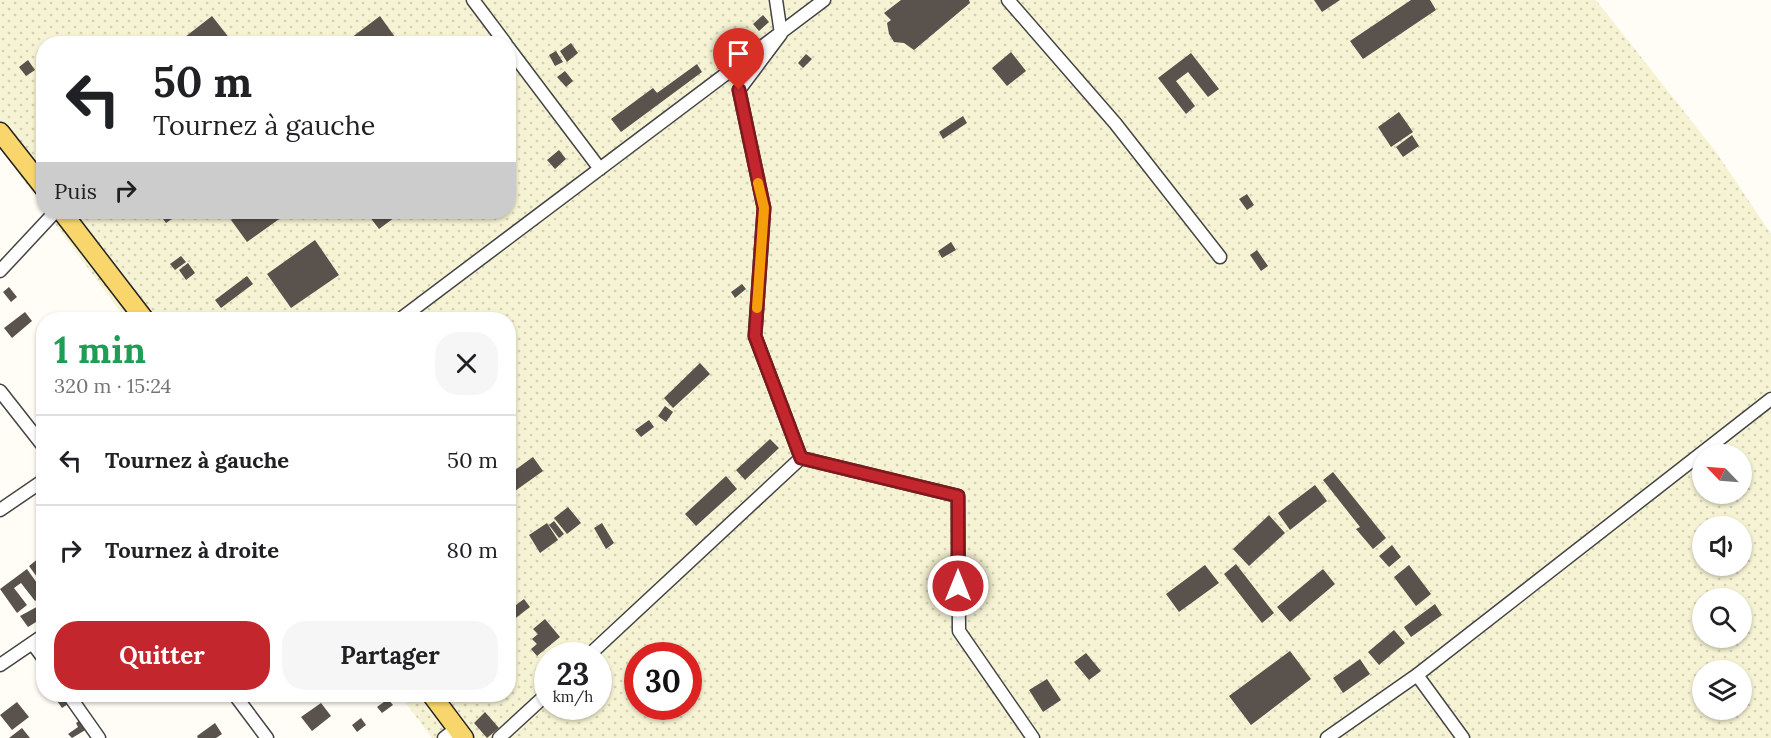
<!DOCTYPE html>
<html lang="fr">
<meta charset="utf-8">
<style>
:root{--surface:#fff;--page:#f6f6f6;--text:#202124;--muted:#757577;--line:#e0e0e0;--accent:#c4262e}
body{margin:0;font-family:Lora,serif;background:var(--page);color:var(--text);height:100vh;display:flex;flex-direction:column;font-size:22px;white-space:nowrap}
*{box-sizing:border-box;margin:0}
p{font-size:20px;color:var(--muted)}
.icon{flex:none;width:33px;height:33px;fill:none;stroke:currentColor;stroke-width:2;stroke-linecap:round;stroke-linejoin:round}
.map{position:relative;flex:1;overflow:hidden}
.panel{position:absolute;left:36px;top:312px;width:480px;height:390px;display:flex;flex-direction:column;background:var(--surface);border-radius:24px;box-shadow:0 2px 4px #0004}
.panel>*{flex:none}
.guide{position:absolute;left:36px;top:36px;width:480px;height:183px;border-radius:24px;box-shadow:0 2px 4px #0004;background:#fff;color:var(--text);overflow:hidden}
.needle{width:39px;rotate:295deg}
.tools{position:absolute;left:1692px;top:444px;display:grid;gap:12px}
.tools a{display:grid;place-items:center;width:60px;height:60px;border-radius:50%;background:var(--surface);box-shadow:0 2px 4px #0004;font-size:30px}
.speed{position:absolute;left:534px;top:642px;display:flex;gap:12px;font-size:30px;font-weight:700;text-align:center}
.speed>*{display:grid;place-content:center;width:78px;height:78px;border-radius:50%;background:var(--surface);box-shadow:0 2px 4px #0004;line-height:1}
.speed small{font-size:15px;font-weight:400}
.speed .limit{border:9px solid #d22;background:#fff;color:#111}
.pin{position:absolute;display:grid;place-items:center;width:51px;height:51px;color:#fff;margin:-62px -26px;border-radius:50% 50% 50% 0;rotate:-45deg;box-shadow:0 0 6px #0007}
.pin .icon{rotate:45deg}
.me{position:absolute;width:66px;margin:-33px;rotate:0deg;stroke-linejoin:round;filter:drop-shadow(0 0 4px #0008)}
.turn{display:flex;align-items:center;gap:21px;height:126px;padding:0 18px;font-size:27px}
.turn .icon{width:78px;height:78px;stroke-width:2.5}
.turn b{display:block;font-size:42px;line-height:51px}
.then{display:flex;align-items:center;height:57px;padding:0 18px;background:#0003;gap:12px;font-size:22px}
.round{display:grid;place-items:center;flex:none;width:63px;height:63px;border-radius:24px;background:var(--page)}
.overview{display:flex;align-items:center;justify-content:space-between;height:102px;padding:0 18px}
h1{font-size:36px;font-weight:700;line-height:45px;color:#1e9e55}
.primary-button{display:flex;gap:12px;margin-top:auto;padding:12px 18px}
.primary-button a{flex:1;height:69px;border-radius:24px;background:var(--accent);color:#fff;font-size:24px;font-weight:700;line-height:69px;text-align:center}
.primary-button a+a{background:var(--page);color:var(--text)}
ul{padding:0;list-style:none}
li{display:flex;align-items:center;gap:18px;height:90px;padding:0 18px;border-top:2px solid var(--line)}
li div{flex:1}
li b{display:block;font-size:22px}
li em{font-style:normal}
.map>svg:first-child{display:block}
.farmland{fill:url(#farmland-dots);fill-rule:evenodd}
.building{fill:#5a524d}
.lines{fill:none;stroke-linecap:round;stroke-linejoin:round}
.street-casing{stroke:#444;stroke-width:15}
.primary-casing{stroke:#222;stroke-width:21}
.street{stroke:#fff;stroke-width:12}
.primary{stroke:#f9d66b;stroke-width:18}
.route-casing{stroke:#7f191e;stroke-width:15}
.route{stroke:#c4262e;stroke-width:10}
.slow{stroke:#f59e0b;stroke-width:10}
</style>
<div class="map">
<svg width="1771" height="738" viewBox="0 0 1771 738">
<defs>
<pattern id="farmland-dots" width="8" height="8" patternUnits="userSpaceOnUse" patternTransform="scale(1.5)"><rect width="8" height="8" fill="#f6f3d4"/><path d="M2 2h.1M6 6h.1" fill="none" stroke="#d2cfb5" stroke-width="1.8" stroke-linecap="round"/></pattern>
</defs>
<rect width="100%" height="100%" fill="#fffdf5"/>
<path class="farmland" d="M0 0H1596L1716 152 1771 234V738H432L400 695 508 694V320L126 319 46 212H508V44H44L43 207 0 148ZM1702 454H1742V494H1702ZM1702 526H1742V566H1702ZM1702 598H1742V638H1702ZM548 656H598V706H548ZM638 656H688V706H638ZM1702 670H1742V710H1702Z"/>
<path class="building" d="M901 0H969L970 3 914 50 904 43 894 42 889 34 887 23 891 20 884 13Z
M1314 0H1340L1322 12Z
M1411 0H1430L1436 10 1363 59 1350 41Z
M763 15 769 22 759 31 753 24Z
M212 16 234 44H176Z
M380 16 400 44H343Z
M571 43 578 53 567 62 560 51Z
M556 51 563 62 555 66 549 55Z
M1011 52 1026 71 1007 86 992 68Z
M1191 53 1219 89 1208 97 1188 72 1176 81 1195 106 1186 114 1158 78Z
M806 54 812 59 803 68 798 63Z
M28 60 35 70 26 76 19 67Z
M697 64 702 72 621 132 611 119 653 88 657 93Z
M565 71 573 81 566 87 557 77Z
M1399 112 1413 132 1391 147 1378 127Z
M963 116 967 123 943 139 939 132Z
M1412 135 1419 146 1403 157 1396 147Z
M559 150 566 159 555 169 547 160Z
M1247 194 1254 205 1247 210 1239 199Z
M158 212H182L166 223Z
M242 212H289L247 242 231 220Z
M366 212H402L379 229Z
M315 240 339 275 291 308 267 274Z
M951 242 956 250 942 258 938 251Z
M1257 250 1268 266 1261 271 1250 255Z
M181 256 186 262 175 270 170 264Z
M188 263 195 273 186 280 179 270Z
M247 276 253 284 221 308 215 300Z
M742 284 746 289 735 298 731 292Z
M9 287 17 297 11 302 3 292Z
M25 312 32 321 12 338 4 328Z
M700 363 710 374 673 408 664 398Z
M665 406 673 412 666 422 658 416Z
M649 420 654 427 641 437 635 430Z
M770 439 779 448 745 480 736 470Z
M533 457 543 471 508 496V475Z
M1333 472 1386 538 1373 549 1356 529 1360 527 1323 480Z
M726 476 737 489 696 526 685 514Z
M1315 485 1327 501 1290 530 1278 513Z
M568 507 581 523 567 534 554 518Z
M1269 515 1285 533 1249 566 1233 549Z
M554 521 564 534 559 538 549 525Z
M547 523 558 540 540 553 529 535Z
M602 523 614 543 606 549 594 528Z
M1392 545 1401 557 1389 567 1379 556Z
M44 554V572L37 577 29 566Z
M1236 564 1274 613 1262 623 1224 574Z
M1205 565 1219 583 1179 612 1166 594Z
M1409 565 1431 594 1416 606 1394 577Z
M27 569 44 593 35 601 21 583 14 588 27 605 17 613 0 589Z
M1323 569 1335 584 1290 622 1277 607Z
M524 599 530 607 508 624V611Z
M44 603V617L28 627 20 616Z
M1435 604 1442 615 1411 637 1404 627Z
M545 619 560 637 537 656 531 649 537 644 532 639 538 634 533 629Z
M1394 630 1405 643 1379 665 1368 652Z
M1290 651 1311 679 1251 725 1229 696Z
M1086 653 1101 671 1089 680 1074 662Z
M1360 659 1370 674 1343 693 1333 678Z
M1047 679 1061 700 1043 712 1029 690Z
M59 694 68 704 62 708 55 698Z
M388 699 393 705 382 713 377 707Z
M17 702 29 717 12 730 0 715Z
M321 703 331 716 312 731 301 717Z
M485 712 499 728 487 738 474 723Z
M361 718 366 725 357 732 352 725Z
M80 720 87 729 72 738 68 734 78 727 76 723Z
M215 723 222 734 216 738H198L197 736Z
M22 728 30 738H9Z"/>
<g class="lines">
<g class="street-casing">
<path id="street" d="M473 0 506 44
M1008 0 1115 123 1220 257
M508 47 600 169
M0 271 55 212
M399 320 824 0
M0 391 44 447
M801 458 958 496 959 631 1033 738
M0 510 44 480
M32 643 44 659
M588 656 801 458 755 336 764 208 739 90 781 34 776 0
M0 665 44 635
M1417 675 1463 738
M68 694 99 738
M234 694 267 738
M444 738 457 728
M499 738 548 693
M1327 738 1417 675 1771 399"/>
</g>
<g class="primary-casing">
<path id="primary" d="M0 132 44 188
M62 212 145 320
M431 694 464 738"/>
</g>
<use href="#street" class="street"/>
<use href="#primary" class="primary"/>
</g>
<g class="lines">
<g class="route-casing">
<path id="route" d="M739 90 764 208 755 336 801 458 958 496V586"/>
</g>
<use href="#route" class="route"/>
<path class="slow" d="M757 308 764 208 758 183"/>
</g>
</svg>
<div class="tools">
<a><svg class="needle" viewBox="-14 -14 28 28"><path d="M0-13l5 13h-10z" fill="#e53935"/><path d="M0 13l5-13h-10z" fill="#757577"/></svg></a>
<a><svg class="icon" aria-label="sound" viewBox="0 0 24 24"><path d="M4 9h4l5-4v14l-5-4H4zM17 9q2 3 0 6"/></svg></a>
<a><svg class="icon" aria-label="search" viewBox="0 0 24 24"><circle cx="10" cy="10" r="6"/><path d="M15 15l6 6"/></svg></a>
<a><svg class="icon" aria-label="layers" viewBox="0 0 24 24"><path d="M12 4l9 5-9 5-9-5zM3 14l9 5 9-5"/></svg></a>
</div>
<div class="speed"><div>23<small>km/h</small></div><div class="limit">30</div></div>
<div class="pin" style="left:739px;top:90px;background:#d93025"><svg class="icon" aria-label="arrive" viewBox="0 0 24 24"><path d="M6 21V4h12l-3 4 3 4H6"/></svg></div>
<svg class="me" style="left:958px;top:586px" viewBox="-20 -20 40 40"><circle r="17" fill="#c4262e" stroke="#fff" stroke-width="3"/><path d="M0-11L8 9 0 5-8 9z" fill="#fff"/></svg>
<div class="guide">
<div class="turn"><svg class="icon" aria-label="left" viewBox="0 0 24 24"><path d="M17 20v-9H6M10 6l-5 5 5 5"/></svg><div><b>50 m</b>Tournez à gauche</div></div>
<div class="then">Puis<svg class="icon" aria-label="right" viewBox="0 0 24 24"><path d="M7 20v-9h11M14 6l5 5-5 5"/></svg></div>
</div>
<section class="panel">
<div class="overview"><div><h1>1 min</h1><p>320 m · 15:24</p></div><a class="round"><svg class="icon" aria-label="close" viewBox="0 0 24 24"><path d="M6 6l12 12M18 6L6 18"/></svg></a></div>
<ul>
<li><svg class="icon" aria-label="left" viewBox="0 0 24 24"><path d="M17 20v-9H6M10 6l-5 5 5 5"/></svg><div><b>Tournez à gauche</b></div><em>50 m</em></li>
<li><svg class="icon" aria-label="right" viewBox="0 0 24 24"><path d="M7 20v-9h11M14 6l5 5-5 5"/></svg><div><b>Tournez à droite</b></div><em>80 m</em></li>
</ul>
<div class="primary-button"><a>Quitter</a><a>Partager</a></div>
</section>
</div>
